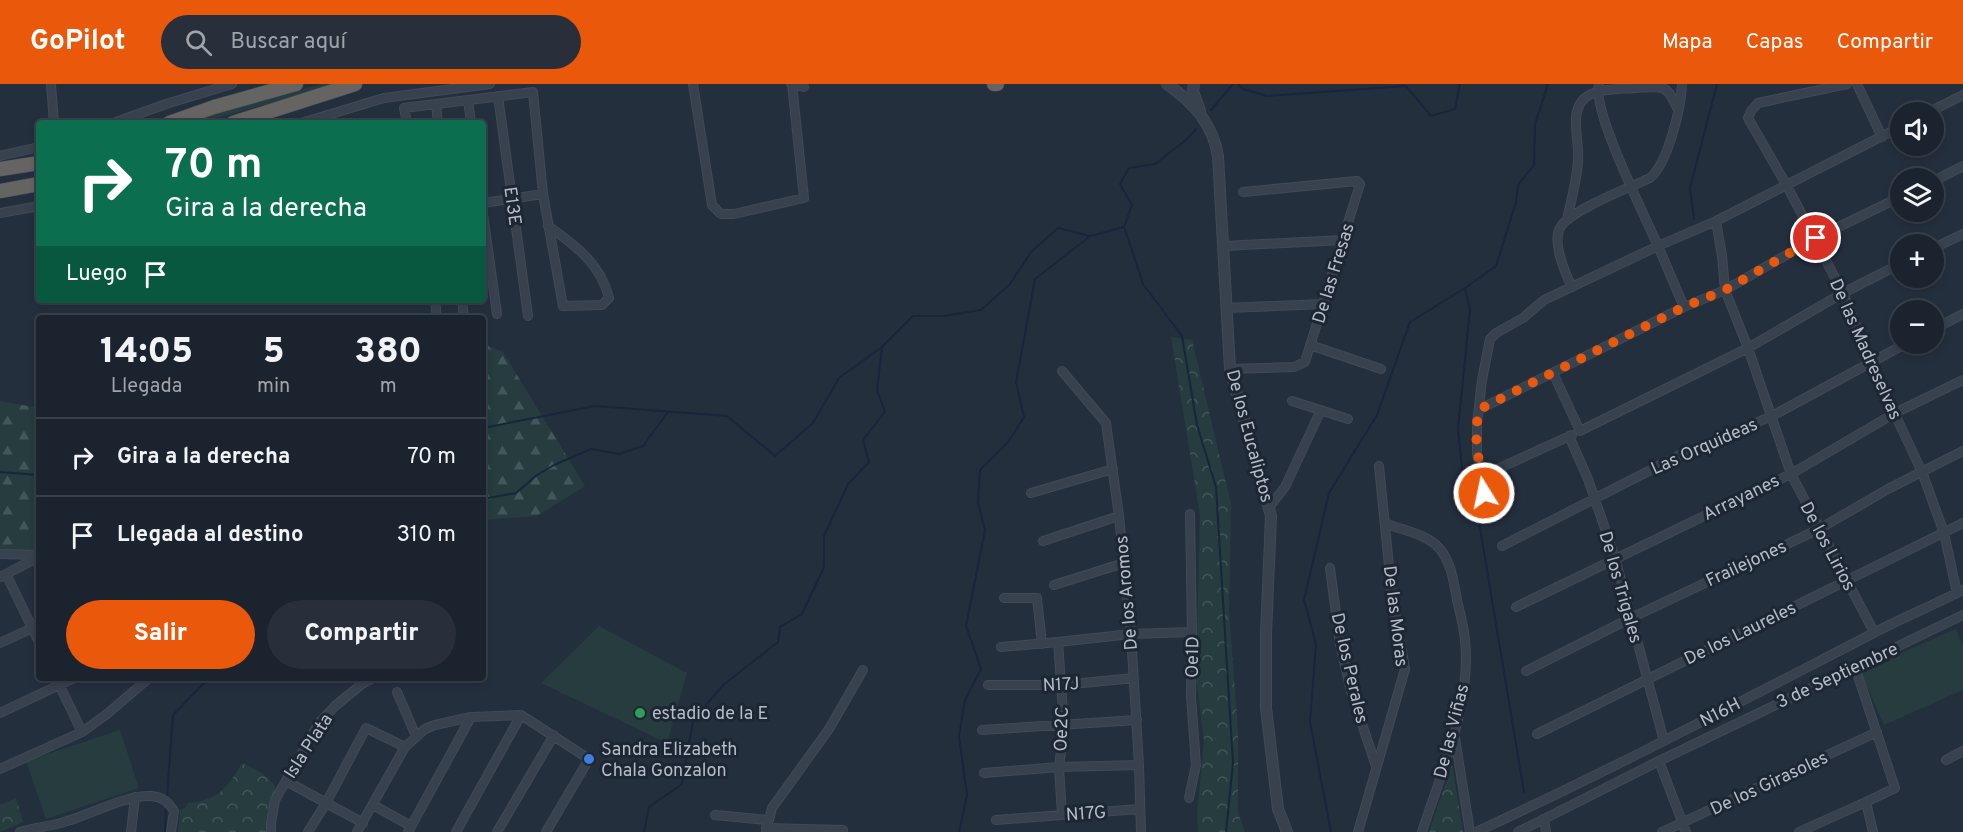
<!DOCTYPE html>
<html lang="es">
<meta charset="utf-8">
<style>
:root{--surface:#1b232e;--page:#282f3a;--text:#f1f3f6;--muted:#a0a4aa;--line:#39404a;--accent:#ea580c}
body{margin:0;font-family:Overpass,sans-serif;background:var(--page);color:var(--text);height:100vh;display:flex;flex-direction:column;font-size:22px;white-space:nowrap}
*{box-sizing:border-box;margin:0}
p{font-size:20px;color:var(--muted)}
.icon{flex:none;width:33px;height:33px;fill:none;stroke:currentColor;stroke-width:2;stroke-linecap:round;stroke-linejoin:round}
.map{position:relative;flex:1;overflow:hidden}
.sheet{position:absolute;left:36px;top:231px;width:450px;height:366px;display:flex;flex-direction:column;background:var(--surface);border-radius:6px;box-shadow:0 3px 9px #0003,0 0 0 2px var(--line)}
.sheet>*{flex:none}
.hud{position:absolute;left:36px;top:36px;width:450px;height:183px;border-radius:6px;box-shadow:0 3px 9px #0003,0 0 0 2px var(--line);background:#0b6e4f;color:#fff;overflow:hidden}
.controls{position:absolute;left:1890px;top:18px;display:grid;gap:12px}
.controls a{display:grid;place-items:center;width:54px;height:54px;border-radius:50%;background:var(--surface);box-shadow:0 3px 9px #0003,0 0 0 2px var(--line);font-size:30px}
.pin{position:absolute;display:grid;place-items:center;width:51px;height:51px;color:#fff;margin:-26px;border:3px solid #fff;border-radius:50%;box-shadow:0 2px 6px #0007}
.me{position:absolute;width:66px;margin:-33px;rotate:350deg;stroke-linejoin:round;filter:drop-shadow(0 0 4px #0008)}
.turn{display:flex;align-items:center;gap:21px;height:126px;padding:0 30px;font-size:27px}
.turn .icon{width:78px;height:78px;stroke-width:2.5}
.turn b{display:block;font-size:42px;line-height:51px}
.then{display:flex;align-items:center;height:57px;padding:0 30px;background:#0003;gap:12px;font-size:22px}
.eta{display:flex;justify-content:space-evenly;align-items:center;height:102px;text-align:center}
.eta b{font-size:36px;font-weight:800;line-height:42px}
.button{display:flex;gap:12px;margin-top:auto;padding:12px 30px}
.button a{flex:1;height:69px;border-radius:36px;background:var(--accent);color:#fff;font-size:24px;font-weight:800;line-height:69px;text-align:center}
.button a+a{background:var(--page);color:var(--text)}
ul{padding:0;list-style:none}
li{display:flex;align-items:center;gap:18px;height:78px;padding:0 30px;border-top:2px solid var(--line)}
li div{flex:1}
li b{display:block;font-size:22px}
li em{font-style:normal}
header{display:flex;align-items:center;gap:36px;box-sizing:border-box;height:84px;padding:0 30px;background:var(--accent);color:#fff}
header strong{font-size:28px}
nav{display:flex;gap:33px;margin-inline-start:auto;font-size:21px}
.search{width:420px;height:54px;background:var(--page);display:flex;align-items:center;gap:15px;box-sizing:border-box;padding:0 21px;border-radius:33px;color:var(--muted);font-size:22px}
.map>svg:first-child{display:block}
.green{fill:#263c3f}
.forest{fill:url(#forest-firs)}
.park{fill:url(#park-crowns)}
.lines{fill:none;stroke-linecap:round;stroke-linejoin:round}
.stream{stroke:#17263c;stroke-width:2}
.minor-casing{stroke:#414a57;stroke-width:10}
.tertiary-casing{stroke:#414a57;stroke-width:12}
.trunk-casing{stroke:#434c59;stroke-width:15}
.minor{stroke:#38414e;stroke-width:8}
.tertiary{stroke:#38414e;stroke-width:10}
.trunk{stroke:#656462;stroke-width:14}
.route{stroke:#ea580c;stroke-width:10;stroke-dasharray:0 18}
.leisure-dot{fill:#2e9e5b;stroke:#1d2633;stroke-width:2}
.shop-dot{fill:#3f7fe0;stroke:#1d2633;stroke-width:2}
.labels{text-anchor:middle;stroke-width:6;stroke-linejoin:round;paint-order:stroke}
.street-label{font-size:18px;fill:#b4bcc9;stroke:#1d2633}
.poi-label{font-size:18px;fill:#b4bcc9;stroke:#1d2633;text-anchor:start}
</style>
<header>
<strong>GoPilot</strong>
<div class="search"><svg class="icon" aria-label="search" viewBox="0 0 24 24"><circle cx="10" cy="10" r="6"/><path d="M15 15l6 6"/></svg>Buscar aquí</div>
<nav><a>Mapa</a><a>Capas</a><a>Compartir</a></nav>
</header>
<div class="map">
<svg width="1963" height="748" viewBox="0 0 1963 748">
<defs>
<pattern id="forest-firs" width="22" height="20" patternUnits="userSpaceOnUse" patternTransform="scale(1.5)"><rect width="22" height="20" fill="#263c3f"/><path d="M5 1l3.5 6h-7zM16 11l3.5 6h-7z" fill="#435659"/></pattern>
<pattern id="park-crowns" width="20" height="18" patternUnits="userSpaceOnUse" patternTransform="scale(1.5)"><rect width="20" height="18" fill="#263c3f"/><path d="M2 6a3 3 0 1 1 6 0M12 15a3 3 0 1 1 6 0" fill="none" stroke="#435659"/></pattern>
</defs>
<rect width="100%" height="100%" fill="#242f3e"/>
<path class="green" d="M321 0H339L200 39H183Z
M599 542 687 589 667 659 541 599Z
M1956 545 1963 562V606L1884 641 1860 587Z
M120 646 139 704 46 735 26 677Z"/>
<path class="forest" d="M483 260 503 268 585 402 537 432 483 436Z
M0 317 39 324V472L0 469Z"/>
<path class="park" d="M1171 253 1192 256 1231 420 1229 528 1238 647V729L1245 748H1198L1197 731 1204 657 1196 593 1200 431Z
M242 679 262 689 274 700 276 709 268 748H178L180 726 185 724 188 719C218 717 228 703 242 679Z
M1452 681 1463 748H1429Z
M16 714 23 738 0 748V721Z"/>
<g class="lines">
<path class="stream" d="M1238 0 1243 5 1267 12 1406 2 1431 32 1455 25 1460 0
M1211 26 1233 0
M1694 135 1690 104 1717 0
M1124 143 1143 200 1182 252 1197 341 1216 403 1233 679 1226 748
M1465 204 1470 225 1458 345 1463 394 1479 438 1524 708
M483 344 595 322 727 332 775 372 813 339 839 294 882 263 913 232H944L981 226 1010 200 1031 168 1058 144 1090 152 1124 143 1132 121 1120 100 1129 84 1155 80 1186 56 1196 45
M0 388 39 391
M483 415 516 409 537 391 554 381 591 365 619 370 643 362 667 329
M167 712 173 631 209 594
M165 748 166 725
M644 748 649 723 682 700 693 637 723 601 778 558 780 543 802 530 824 483V452L848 400 869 378 863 356 885 328 877 306 882 263
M959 748 967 711 959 652 965 616 981 585 966 542 985 446 978 419 980 386 1009 357 1024 333 1016 298 1035 195 1089 153
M1331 748 1310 638 1316 560 1304 516 1329 409 1377 331 1410 238 1465 204 1496 182 1516 118 1518 101 1534 81 1535 40 1548 0"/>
<g class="minor-casing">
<path id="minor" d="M51 0 54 39
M693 0 712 121 721 130H734L804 114 792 0
M791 0 804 3
M1847 0 1758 19 1751 27 1748 34 1787 102 1843 209 1870 277 1922 388 1944 449 1957 509
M1857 0 1882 53
M498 12 528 232
M468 16 471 39
M436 20 438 39
M1929 28 1963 11
M113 39 166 20 232 0
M301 39 384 14 490 0
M407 39 404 24 533 8 543 110 563 222 602 221 609 214C601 180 575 161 548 142
M0 72 39 63
M1934 97 1963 82
M483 119 543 110
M0 129 39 122
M483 130 497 230
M1567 136C1571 116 1577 96 1578 77 1579 65 1576 52 1576 40 1574 2 1609 6 1636 4 1664 2 1667 0 1678 26
M1716 137 1722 172 1725 206 1748 264 1791 390 1874 548
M1224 162 1343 156
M1934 164 1963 150
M1572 203C1565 189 1552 158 1560 144 1568 127 1631 103 1650 94 1668 79 1681 24 1682 0
M435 216 437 234
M462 216 464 234
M1684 223 1658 162 1716 137 1900 43
M1226 224 1324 220
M1934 245 1963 230
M1310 261 1381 285
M1230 285 1294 283 1305 278 1360 100 1357 97 1243 108
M1062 287 1106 339 1119 432 1131 550 1139 681 1141 748
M1553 289 1580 347 1748 264 1843 209 1900 180
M1292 317 1348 335
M1480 325 1684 223 1725 206 1816 154 1900 113
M1569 352 1588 395 1615 474 1664 657
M1482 392 1572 351
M1031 409 1113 385
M1486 416 1477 370V339L1482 296 1490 255 1496 249 1523 234 1544 216 1658 162C1645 132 1591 25 1599 0
M1270 422 1285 403 1321 326
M1385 439C1401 446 1427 450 1439 464 1451 477 1454 499 1457 516 1460 529 1464 543 1465 556 1472 619 1441 689 1422 748
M1043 457 1119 432
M1502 462 1682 370 1772 332 1905 260
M0 470 39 471
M1330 484 1340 560 1351 607 1376 682
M6 490 39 558
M0 493 39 473
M1054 501 1124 479
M1004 514H1037L1042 560
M1516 523 1791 390 1895 329 1963 296
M0 559 39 541
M1001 563 1058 558
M1855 583 1895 704 1866 718 1873 748
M1526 587 1631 534 1819 445 1888 405 1963 367
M56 594 82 648
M988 601H1062L1134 594
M397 608 416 652
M0 629 74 594
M982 646 1137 636
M1537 650 1963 439
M1455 654 1470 748
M1946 676 1963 667
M1659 677 1686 748
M0 685 82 648 107 630 149 594
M984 689 1059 683 1139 681
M286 697 363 739
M1189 714 1196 681 1191 612 1192 548 1190 430
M373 721 411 742
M715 731 768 736
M1062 731 1059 683 1064 641 1058 558 1131 550 1192 548
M1544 735 1546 748
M996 736 1139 725
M766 744 843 746
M20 748C32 744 44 743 57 740 85 734 125 710 152 712 163 713 168 718 174 727L171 748
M131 748 135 713
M271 748V739L275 716 319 639 335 622 362 600 373 594
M308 748 326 719 366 644 405 663
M357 748 405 663 425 645 435 641 471 633 521 631 589 675 546 748
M408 748 471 633
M456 748 521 631
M497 748 554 651
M766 748 772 724 829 645 863 586
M1358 748 1405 585 1392 512 1379 382
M1476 748C1609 687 1738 619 1868 552 1899 535 1932 522 1963 506
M1518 748 1659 677 1963 531
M1662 748 1877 648
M1799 748 1866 718"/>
</g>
<g class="tertiary-casing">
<path id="tertiary" d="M1167 0C1193 18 1213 40 1218 72L1230 285 1271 432 1266 550V624L1278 725 1287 748
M1194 0 1193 7 1200 27"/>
</g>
<g class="trunk-casing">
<path id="trunk" d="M994 0H997
M169 39 214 23 296 0
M233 39 355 0
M0 85 39 79
M0 107 39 100"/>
</g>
<use href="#minor" class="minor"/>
<use href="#tertiary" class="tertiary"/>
<use href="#trunk" class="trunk"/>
</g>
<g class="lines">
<path class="route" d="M1484 409C1481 381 1471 353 1480 325L1684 223 1725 206 1816 154"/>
</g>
<circle class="leisure-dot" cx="640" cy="629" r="6"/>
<circle class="shop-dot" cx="589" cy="675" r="6"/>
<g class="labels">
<g class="street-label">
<text transform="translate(513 122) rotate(82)" y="6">E13E</text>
<text transform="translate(1333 189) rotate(-73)" y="6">De las Fresas</text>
<text transform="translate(1866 265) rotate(66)" y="6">De las Madreselvas</text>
<text transform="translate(1250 352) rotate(75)" y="6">De los Eucaliptos</text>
<text transform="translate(1704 362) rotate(-24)" y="6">Las Orquideas</text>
<text transform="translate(1741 413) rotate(-26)" y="6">Arrayanes</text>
<text transform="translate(1828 462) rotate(62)" y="6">De los Lirios</text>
<text transform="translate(1746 479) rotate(-25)" y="6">Frailejones</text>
<text transform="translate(1621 503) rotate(74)" y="6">De los Trigales</text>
<text transform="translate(1126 509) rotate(-95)" y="6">De los Aromos</text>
<text transform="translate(1396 532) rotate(83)" y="6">De las Moras</text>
<text transform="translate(1740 549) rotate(-26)" y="6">De los Laureles</text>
<text transform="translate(1192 573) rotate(-89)" y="6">Oe1D</text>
<text transform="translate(1350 584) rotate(77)" y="6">De los Perales</text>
<text transform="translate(1837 591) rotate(-25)" y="6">3 de Septiembre</text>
<text transform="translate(1061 600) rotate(-3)" y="6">N17J</text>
<text transform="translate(1720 628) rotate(-27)" y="6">N16H</text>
<text transform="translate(1061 645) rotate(-88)" y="6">Oe2C</text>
<text transform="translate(1451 647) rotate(-76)" y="6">De las Viñas</text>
<text transform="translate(308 662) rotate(-57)" y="6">Isla Plata</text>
<text transform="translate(1769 699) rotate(-25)" y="6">De los Girasoles</text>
<text transform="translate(1086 729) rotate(-4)" y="6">N17G</text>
</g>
<g class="poi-label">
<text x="652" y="635">estadio de la E</text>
<text x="601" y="671">Sandra Elizabeth<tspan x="601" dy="21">Chala Gonzalon</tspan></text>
</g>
</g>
</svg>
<div class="controls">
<a><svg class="icon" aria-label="sound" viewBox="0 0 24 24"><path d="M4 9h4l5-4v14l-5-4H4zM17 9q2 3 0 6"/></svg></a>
<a><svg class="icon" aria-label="layers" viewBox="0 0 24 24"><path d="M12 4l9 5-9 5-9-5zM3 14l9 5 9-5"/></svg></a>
<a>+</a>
<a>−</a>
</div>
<div class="pin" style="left:1816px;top:154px;background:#d93025"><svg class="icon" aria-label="arrive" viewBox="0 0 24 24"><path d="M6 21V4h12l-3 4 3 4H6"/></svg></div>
<svg class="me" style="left:1484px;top:409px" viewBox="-20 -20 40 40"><circle r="17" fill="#ea580c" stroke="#fff" stroke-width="3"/><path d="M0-11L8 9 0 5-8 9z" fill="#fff"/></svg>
<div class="hud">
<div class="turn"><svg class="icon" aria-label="right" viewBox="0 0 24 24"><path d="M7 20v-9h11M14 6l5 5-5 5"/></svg><div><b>70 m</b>Gira a la derecha</div></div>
<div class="then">Luego<svg class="icon" aria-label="arrive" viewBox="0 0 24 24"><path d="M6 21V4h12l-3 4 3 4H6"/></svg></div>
</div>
<section class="sheet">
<div class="eta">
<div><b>14:05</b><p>Llegada</p></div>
<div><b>5</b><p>min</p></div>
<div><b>380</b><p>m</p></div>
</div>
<ul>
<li><svg class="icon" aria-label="right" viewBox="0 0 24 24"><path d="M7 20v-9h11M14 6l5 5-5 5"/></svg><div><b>Gira a la derecha</b></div><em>70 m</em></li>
<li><svg class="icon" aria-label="arrive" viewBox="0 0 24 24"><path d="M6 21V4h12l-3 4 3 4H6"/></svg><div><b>Llegada al destino</b></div><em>310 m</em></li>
</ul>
<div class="button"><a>Salir</a><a>Compartir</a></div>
</section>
</div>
